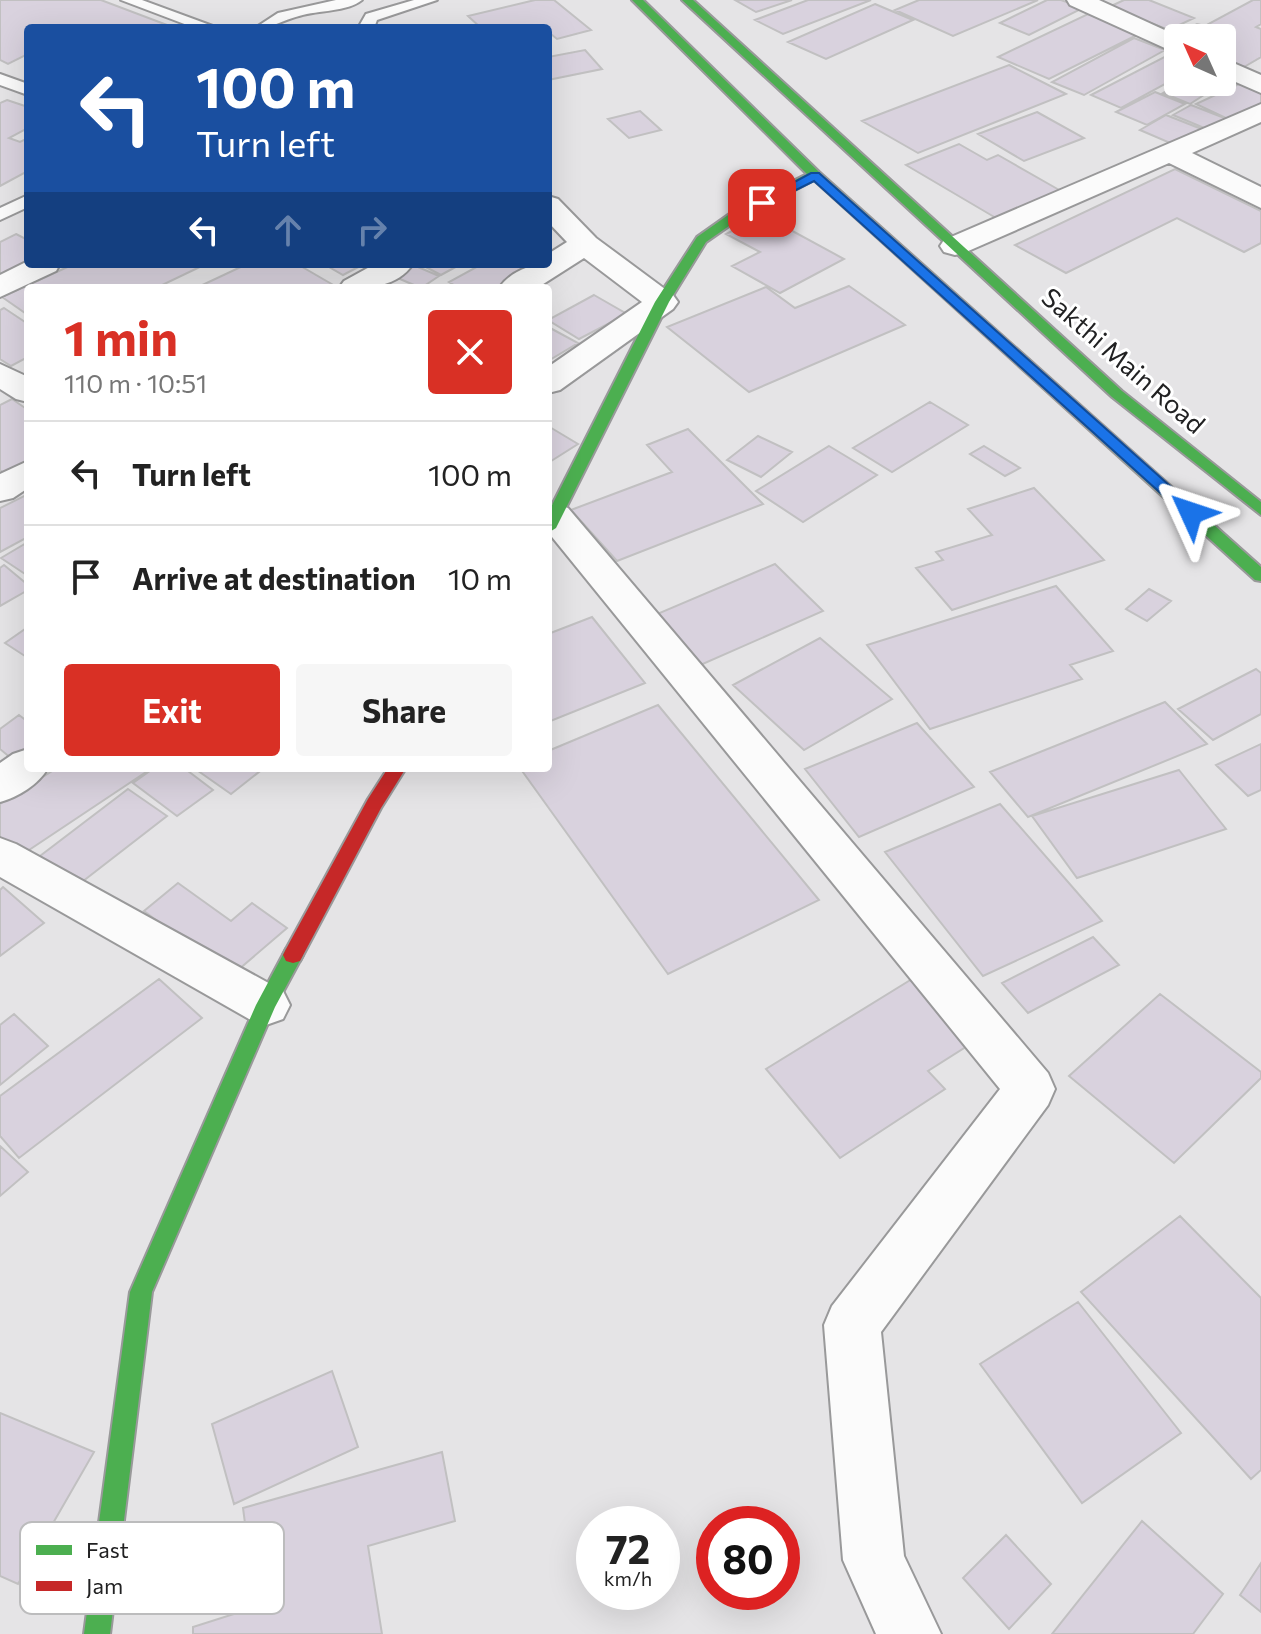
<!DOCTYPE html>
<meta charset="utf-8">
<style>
:root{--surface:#fff;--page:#f6f6f6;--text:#222;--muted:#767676;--line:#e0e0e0;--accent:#d93025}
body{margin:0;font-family:Commissioner,sans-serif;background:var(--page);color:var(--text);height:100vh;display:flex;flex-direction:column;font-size:30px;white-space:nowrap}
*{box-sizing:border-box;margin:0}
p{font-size:26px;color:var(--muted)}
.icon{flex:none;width:44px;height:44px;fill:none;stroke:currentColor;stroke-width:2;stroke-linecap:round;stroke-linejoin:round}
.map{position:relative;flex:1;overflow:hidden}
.side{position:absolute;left:24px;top:284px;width:528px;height:488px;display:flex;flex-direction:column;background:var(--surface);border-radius:8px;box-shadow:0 8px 32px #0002}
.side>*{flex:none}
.banner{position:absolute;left:24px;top:24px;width:528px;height:244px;border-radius:8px;box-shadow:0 8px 32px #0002;background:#1a4fa0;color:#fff;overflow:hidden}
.needle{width:52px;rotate:315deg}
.controls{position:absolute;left:1164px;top:24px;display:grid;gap:16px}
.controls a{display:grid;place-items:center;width:72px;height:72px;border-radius:8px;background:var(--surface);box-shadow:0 8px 32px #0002;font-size:40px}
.speed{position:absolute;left:576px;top:1506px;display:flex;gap:16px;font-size:40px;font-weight:700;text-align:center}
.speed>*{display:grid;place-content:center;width:104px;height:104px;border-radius:50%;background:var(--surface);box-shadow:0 8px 32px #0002;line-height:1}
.speed small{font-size:20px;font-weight:400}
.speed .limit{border:12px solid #d22;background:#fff;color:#111}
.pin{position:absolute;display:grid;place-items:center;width:68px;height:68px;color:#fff;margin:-34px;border-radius:16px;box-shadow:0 4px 12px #0006}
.me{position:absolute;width:88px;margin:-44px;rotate:312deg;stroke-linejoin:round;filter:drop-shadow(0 0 6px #0008)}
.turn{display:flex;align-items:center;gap:28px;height:168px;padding:0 40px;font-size:36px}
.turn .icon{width:104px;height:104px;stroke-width:2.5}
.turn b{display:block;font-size:56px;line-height:68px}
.lanes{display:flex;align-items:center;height:76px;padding:0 40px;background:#0003;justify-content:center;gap:40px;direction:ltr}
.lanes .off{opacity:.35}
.round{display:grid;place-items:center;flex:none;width:84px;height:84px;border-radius:8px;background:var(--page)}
.overview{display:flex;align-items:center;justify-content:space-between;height:136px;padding:0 40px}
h1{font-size:48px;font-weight:700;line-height:60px;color:var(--accent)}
.cta{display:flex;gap:16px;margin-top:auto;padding:16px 40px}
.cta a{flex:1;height:92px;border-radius:8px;background:var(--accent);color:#fff;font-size:32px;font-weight:700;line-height:92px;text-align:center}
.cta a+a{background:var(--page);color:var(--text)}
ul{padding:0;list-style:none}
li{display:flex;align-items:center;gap:24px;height:104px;padding:0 40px;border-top:2px solid var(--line)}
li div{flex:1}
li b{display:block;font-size:30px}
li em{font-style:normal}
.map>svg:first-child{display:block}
.building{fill:#d9d2de;stroke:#c1c0c1;stroke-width:2}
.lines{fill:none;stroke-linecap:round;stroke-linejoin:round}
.lane-casing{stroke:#99999a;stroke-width:4}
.street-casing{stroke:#99999a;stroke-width:4}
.fast-casing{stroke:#99999a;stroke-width:4}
.jam-casing{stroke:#99999a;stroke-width:4}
.lane{fill:#fbfbfb;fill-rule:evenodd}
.street{fill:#fbfbfb;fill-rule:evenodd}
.fast{fill:#4caf50;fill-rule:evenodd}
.jam{fill:#c62828;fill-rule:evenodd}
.route{fill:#1a73e8;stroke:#114b97;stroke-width:2}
.labels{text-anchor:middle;stroke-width:6;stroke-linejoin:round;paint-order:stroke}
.far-street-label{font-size:26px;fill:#212122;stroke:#fff}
.key{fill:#fff;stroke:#bcbcbd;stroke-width:2}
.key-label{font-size:22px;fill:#212122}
</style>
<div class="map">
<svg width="1261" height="1634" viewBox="0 0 1261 1634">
<rect width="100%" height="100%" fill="#e5e4e6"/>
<path class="building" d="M0 0H101L175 28H28V54L8 64 0 60Z
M535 0H554L591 30 557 39 540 25 527 28H481L468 16Z
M735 0H792L756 12Z
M808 0H871L783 34 755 20Z
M919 0H1038L953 36 895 10Z
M1047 0H1061L1083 8 1029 35 1000 23Z
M1124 0H1149L1194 18 1169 30 1109 7Z
M1253 0H1261V24L1256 27 1261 29V57L1244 67 1222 59V38H1178V42L1169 39 1197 24 1205 26Z
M875 4 913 20 826 59 788 42Z
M1088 14 1139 34 1049 79 998 57Z
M1134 38 1165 50 1084 95 1052 82Z
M585 50 602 69 548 80V57Z
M1174 52 1178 54V77L1121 108 1091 95Z
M1009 65 1066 94 918 153 862 121Z
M1181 82H1185L1210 91 1190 104 1163 93Z
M1241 83 1261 92V105L1230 120 1196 104Z
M1155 92 1185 104 1147 125 1116 112Z
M7 100 28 107V128L9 138 20 142 28 138V171L0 186V103Z
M1191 105 1227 119 1209 130 1173 115Z
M640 111 661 130 629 138 608 119Z
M1037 112 1084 138 1024 161 978 134Z
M1166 115 1204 130 1177 146 1140 130Z
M959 144 987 160 998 155 1061 191 996 218 906 165Z
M1175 169 1261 211V243L1244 252 1177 218 1066 273 1015 245Z
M763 215 844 259 780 293 732 266 760 252 726 234Z
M16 234 28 240V262L0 277V242Z
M74 264H206L156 288H28V315L2 297Z
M247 264H297L335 286 196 288Z
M324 264H364L343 275Z
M411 264 439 276 421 288 393 276Z
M420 264H461L441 275Z
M482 264H514L527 270 495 288H459L449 282Z
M849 286 905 325 749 392 667 327 766 287 795 308Z
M594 295 627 314 579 339 548 320Z
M4 308 28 324V357L11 366 0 359V310Z
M552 329 578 343 548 361V332Z
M12 399 28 410V462L5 474 0 470V405Z
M930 402 968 425 892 472 853 448Z
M548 426 578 444 548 463Z
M688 429 763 504 617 561 571 510 672 472 647 445Z
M758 436 792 452 761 477 727 460Z
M829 446 877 475 803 522 756 491Z
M984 446 1020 468 1005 476 970 454Z
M1034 488 1104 560 952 610 916 568 943 560 936 552 992 535 968 509Z
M28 494V537L0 552V508Z
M28 542V576L1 558Z
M775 564 823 611 689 670 643 620Z
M4 565 28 585V590L0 606V568Z
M1056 586 1113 651 1070 665 1082 679 930 729 867 645Z
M1149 589 1171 601 1147 621 1126 609Z
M592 617 645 683 548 722V634Z
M28 627V658L5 643Z
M820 638 892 699 804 750 733 685Z
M1256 669 1261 673V714L1213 740 1178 709Z
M1165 702 1207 744 1028 817 990 772Z
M658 705 819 900 668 974 520 768H548V751Z
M19 715 28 722V748L12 759 0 749V729Z
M917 723 974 787 859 837 805 769Z
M1261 744V790L1248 796 1216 765Z
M57 768H152L20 856 0 837V804Z
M154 768H184L213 790 177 816 133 783Z
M194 768H264L231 794Z
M1179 770 1226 829 1077 878 1032 816Z
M128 789 167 816 78 885 40 856Z
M1000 804 1102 921 983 976 885 852Z
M178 883 231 921 252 903 287 928 231 976 144 911Z
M3 887 44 923 0 956V890Z
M1093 937 1119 965 1028 1013 1002 983Z
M159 979 202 1018 19 1158 0 1136V1096Z
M912 979 972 1043 928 1071 945 1089 840 1158 766 1069Z
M1160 994 1261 1072V1078L1174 1163 1069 1076Z
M14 1014 48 1046 0 1085V1025Z
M0 1146 28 1172 0 1196Z
M1180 1216 1261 1298V1470L1251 1479 1081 1292Z
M1078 1302 1181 1433 1082 1503 980 1364Z
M332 1371 358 1447 234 1504 212 1424Z
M0 1413 94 1452 18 1584 0 1576Z
M442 1452 455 1521 368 1546 382 1634H193V1627L256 1607 243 1508Z
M1142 1521 1223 1594 1193 1634H1052Z
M1006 1535 1051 1584 1009 1629 963 1578Z
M1261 1563V1612L1240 1595Z"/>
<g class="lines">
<g class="lane-casing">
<path id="lane" d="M121 0H142L218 28H195Z
M336 0H362C347 12 319 10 299 16 283 20 273 28 255 28L278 13Z
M414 0H437L377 20 374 28H358L366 14Z
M0 74 28 84V95L0 85Z
M28 195V207L0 220V208Z"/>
</g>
<g class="street-casing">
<path id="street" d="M1067 0H1099L1182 38H1178V54L1070 5Z
M1222 58 1261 75V93L1222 76Z
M1261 104V122L1192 153 1261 187V208L1169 163 966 252 955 255 944 252 940 246 944 240Z
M548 196 558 199 596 238 673 295 678 302 673 309 560 390 548 393V367L642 302 584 258 537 288H499C510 272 530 264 548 264V254L567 242 548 222Z
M28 261V264H60L56 271 0 297V275Z
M375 264H413C396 289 366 288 339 288L344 281Z
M0 364 28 377V402L16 399 0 389Z
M28 461V488L13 498 0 501V474Z
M555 504 568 508 1048 1073 1055 1089 1048 1105 881 1332 904 1556 941 1634H876L843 1560 824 1325 832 1306 1000 1089 548 532V506Z
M28 749V768H48C38 785 18 797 0 802V763L13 754Z
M0 838 16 844 283 991 290 1005 283 1019 266 1025 249 1019 0 877Z"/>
</g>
<g class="fast-casing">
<path id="fast" d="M632 0H643L819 172 1261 567V581L1255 580 814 180 739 219 706 242 669 302 556 528 548 533V513L655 302 697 237 731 213 807 174Z
M682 0H693L1122 391 1261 502V515L1112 397Z
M293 947 300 949 303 955 275 1007 152 1292 110 1634H84L130 1292 256 1005 286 949Z"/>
</g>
<g class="jam-casing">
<path id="jam" d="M388 768H406L381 808 300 961 293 963 286 961 283 955 286 949 368 799Z"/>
</g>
<use href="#lane" class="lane"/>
<use href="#street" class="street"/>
<use href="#fast" class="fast"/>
<use href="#jam" class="jam"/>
</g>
<path class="route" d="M811 173H819L1197 510V516H1186L814 181 766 205 756 203Z"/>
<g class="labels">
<g class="far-street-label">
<text transform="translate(1123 361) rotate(41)" y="9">Sakthi Main Road</text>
</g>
</g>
<rect x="20" y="1522" width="264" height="92" rx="12" class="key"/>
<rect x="36" y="1545" width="36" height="10" fill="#4caf50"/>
<rect x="36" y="1581" width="36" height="10" fill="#c62828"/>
<g class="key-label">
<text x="86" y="1558">Fast</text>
<text x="86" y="1594">Jam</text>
</g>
</svg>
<div class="controls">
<a><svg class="needle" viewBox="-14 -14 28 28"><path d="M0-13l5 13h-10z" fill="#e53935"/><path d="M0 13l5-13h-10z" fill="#767676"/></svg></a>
</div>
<div class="speed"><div>72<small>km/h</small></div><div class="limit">80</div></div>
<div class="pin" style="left:762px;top:203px;background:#d93025"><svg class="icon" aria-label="arrive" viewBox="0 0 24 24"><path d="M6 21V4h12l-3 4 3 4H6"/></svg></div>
<svg class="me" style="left:1191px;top:513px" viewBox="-20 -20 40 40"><path d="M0-17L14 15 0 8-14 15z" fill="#1a73e8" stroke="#fff" stroke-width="4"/></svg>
<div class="banner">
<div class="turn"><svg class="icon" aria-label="left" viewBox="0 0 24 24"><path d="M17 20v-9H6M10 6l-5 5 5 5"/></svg><div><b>100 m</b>Turn left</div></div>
<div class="lanes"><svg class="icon" aria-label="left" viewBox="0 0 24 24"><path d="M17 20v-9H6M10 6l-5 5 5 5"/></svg><svg class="icon off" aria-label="ahead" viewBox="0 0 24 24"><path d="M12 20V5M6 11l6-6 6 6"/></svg><svg class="icon off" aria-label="right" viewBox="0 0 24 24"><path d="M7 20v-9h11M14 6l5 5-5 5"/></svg></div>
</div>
<section class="side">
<div class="overview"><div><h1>1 min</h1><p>110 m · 10:51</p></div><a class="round" style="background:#d93025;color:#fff"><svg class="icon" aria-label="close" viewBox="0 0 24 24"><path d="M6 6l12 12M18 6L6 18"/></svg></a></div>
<ul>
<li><svg class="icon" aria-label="left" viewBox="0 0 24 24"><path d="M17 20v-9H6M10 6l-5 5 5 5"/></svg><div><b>Turn left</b></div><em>100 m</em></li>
<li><svg class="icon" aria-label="arrive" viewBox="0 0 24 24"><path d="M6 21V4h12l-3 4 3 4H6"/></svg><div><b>Arrive at destination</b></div><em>10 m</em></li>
</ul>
<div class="cta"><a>Exit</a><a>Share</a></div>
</section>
</div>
